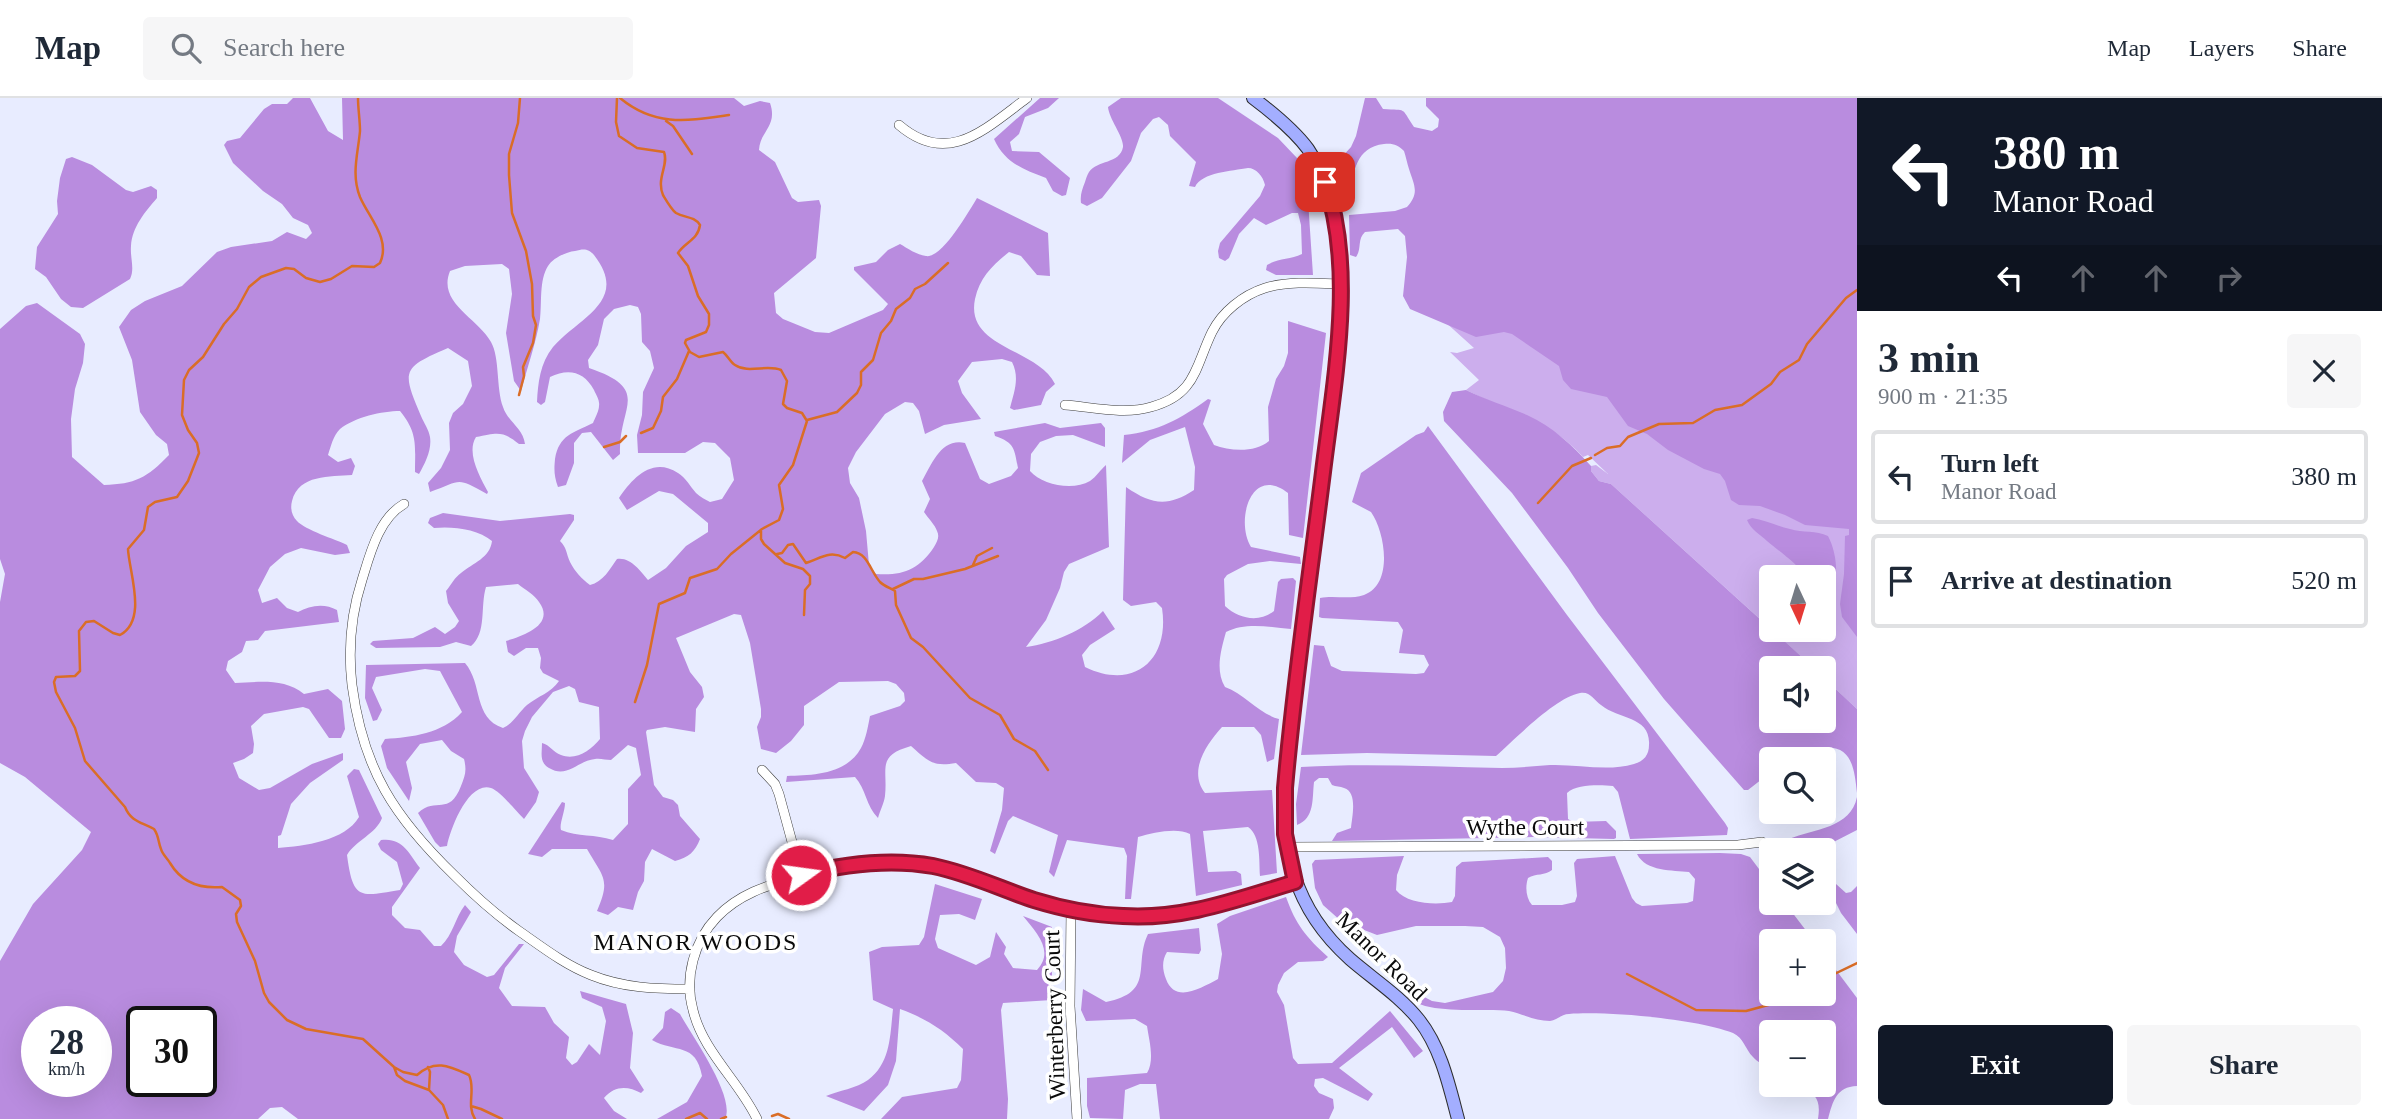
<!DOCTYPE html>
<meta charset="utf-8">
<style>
:root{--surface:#fff;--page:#f6f6f7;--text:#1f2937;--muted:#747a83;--line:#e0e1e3;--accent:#111827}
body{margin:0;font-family:"Times New Roman",serif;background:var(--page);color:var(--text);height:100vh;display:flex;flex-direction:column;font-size:26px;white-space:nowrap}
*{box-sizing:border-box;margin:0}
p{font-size:23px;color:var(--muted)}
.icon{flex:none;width:38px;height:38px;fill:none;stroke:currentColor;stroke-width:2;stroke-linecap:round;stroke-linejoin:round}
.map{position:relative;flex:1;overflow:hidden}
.panel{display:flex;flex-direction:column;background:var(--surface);width:525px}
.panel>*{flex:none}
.guide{background:#111827;color:#fff;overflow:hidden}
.needle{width:46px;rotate:176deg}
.fabs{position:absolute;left:1759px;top:467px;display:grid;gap:14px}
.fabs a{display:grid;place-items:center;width:77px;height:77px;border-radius:7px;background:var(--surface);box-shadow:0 7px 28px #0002;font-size:35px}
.speed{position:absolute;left:21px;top:908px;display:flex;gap:14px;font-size:35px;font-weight:700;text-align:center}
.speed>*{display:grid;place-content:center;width:91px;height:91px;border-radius:50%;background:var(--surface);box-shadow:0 7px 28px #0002;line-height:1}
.speed small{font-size:18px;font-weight:400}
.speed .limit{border:4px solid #111;border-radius:10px;background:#fff;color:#111}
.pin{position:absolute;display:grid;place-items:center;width:60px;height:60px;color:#fff;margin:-30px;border-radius:14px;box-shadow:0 4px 10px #0006}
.me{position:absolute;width:77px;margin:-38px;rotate:76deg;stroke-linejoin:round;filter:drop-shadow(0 0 5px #0008)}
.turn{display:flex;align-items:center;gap:24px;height:147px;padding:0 21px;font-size:32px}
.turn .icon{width:91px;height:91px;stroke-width:2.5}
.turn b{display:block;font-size:49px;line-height:60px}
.lanes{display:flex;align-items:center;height:66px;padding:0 21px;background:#0003;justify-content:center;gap:35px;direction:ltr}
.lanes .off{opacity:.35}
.round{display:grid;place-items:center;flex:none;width:74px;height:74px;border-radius:7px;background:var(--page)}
.headline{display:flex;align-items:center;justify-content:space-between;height:119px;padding:0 21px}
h1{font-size:42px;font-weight:600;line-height:52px}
.action{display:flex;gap:14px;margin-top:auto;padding:14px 21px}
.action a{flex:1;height:80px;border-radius:7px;background:var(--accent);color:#fff;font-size:28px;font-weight:600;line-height:80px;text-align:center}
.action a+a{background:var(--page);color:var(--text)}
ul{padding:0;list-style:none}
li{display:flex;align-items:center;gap:21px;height:94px;margin:0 14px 10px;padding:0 7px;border:4px solid var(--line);border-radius:7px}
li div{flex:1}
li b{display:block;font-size:26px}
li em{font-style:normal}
header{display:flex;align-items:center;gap:42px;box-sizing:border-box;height:98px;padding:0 35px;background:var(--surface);border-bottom:2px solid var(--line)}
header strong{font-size:33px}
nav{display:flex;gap:38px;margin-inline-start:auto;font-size:24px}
.search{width:490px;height:63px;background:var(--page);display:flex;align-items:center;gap:18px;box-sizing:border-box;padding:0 24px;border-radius:7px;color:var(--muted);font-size:26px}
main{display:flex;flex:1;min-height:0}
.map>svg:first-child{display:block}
.green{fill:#ccaeed}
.forest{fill:#b98cdf;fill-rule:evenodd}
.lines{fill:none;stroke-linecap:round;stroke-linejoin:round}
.stream{stroke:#da6d27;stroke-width:2.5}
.minor-casing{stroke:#3d3d3d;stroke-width:10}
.secondary-casing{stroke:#2c2c2c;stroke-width:14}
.minor{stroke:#fff;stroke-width:9}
.secondary{stroke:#a3aeff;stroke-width:12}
.route-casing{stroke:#92132f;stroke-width:18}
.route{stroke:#e11d48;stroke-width:12}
.labels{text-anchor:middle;stroke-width:7;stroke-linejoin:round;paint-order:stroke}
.street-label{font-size:23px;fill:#0a0a0a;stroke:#fff}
.neighbourhood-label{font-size:24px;letter-spacing:2px;fill:#0a0a0a;stroke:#fff}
</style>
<header>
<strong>Map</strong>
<div class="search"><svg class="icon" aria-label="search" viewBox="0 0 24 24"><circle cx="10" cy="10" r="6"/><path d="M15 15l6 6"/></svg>Search here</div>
<nav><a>Map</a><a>Layers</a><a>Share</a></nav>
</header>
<main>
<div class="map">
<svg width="1857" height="1021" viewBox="0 0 1857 1021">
<rect width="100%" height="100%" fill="#e8ecff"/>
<path class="green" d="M1857 0V611L1824 580V570H1814L1772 532H1824V480H1771V531L1611 386 1599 383 1591 373V368L1596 367 1608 376 1588 357 1583 359C1549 321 1509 314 1466 292L1479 282 1450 254 1457 255 1474 250 1433 213Z"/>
<path class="forest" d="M293 0H310L328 33 343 42 342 0H734L744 8 760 3 770 5C778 28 760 33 759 52L775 64 792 100 798 104 819 102 821 108 816 160 774 195 776 215 783 221 815 234 829 235 883 212 888 206 854 172V169L876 164 888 152 900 146C907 150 917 157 926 158 942 161 969 113 977 100L1048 135 1050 178 1037 177 1021 158 1009 154C992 168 980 179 975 201 965 250 1037 250 1055 286L1046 294 1041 307 1014 312 1010 310C1014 294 1020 280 1012 264L1002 261 972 264 958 283 962 295 981 321 944 327 925 336 919 313 913 305 905 304 885 316 856 354 848 370 850 385 859 400 866 433 869 467 876 476C902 478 919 472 934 449 937 444 940 439 937 433 935 427 928 420 924 414L930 401 922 383C932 366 941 340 965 345L980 381 989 386 1011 378 1018 370C1014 350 1015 345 995 338L994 334 1045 325 1060 330 1101 325 1105 330V349L1073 337 1056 338 1040 344 1031 356 1030 373C1042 387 1073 393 1090 383 1096 379 1101 371 1106 367L1109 449 1069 466 1064 474 1060 490 1046 522 1026 549C1053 545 1083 533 1103 513L1115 531 1090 547 1082 557 1085 569C1134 593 1170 562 1162 510L1156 504 1131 508 1123 502 1126 389C1152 407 1168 409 1194 392L1195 369 1185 329 1150 342 1122 365 1124 337C1159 333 1180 321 1208 301L1211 302 1203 326 1214 347C1230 353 1255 355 1269 343L1268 309 1276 281 1284 268 1288 255V223L1326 235 1303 440 1289 437 1288 395C1251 366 1235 423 1251 449L1300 459 1301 466 1270 463 1248 466 1227 477 1224 481 1225 508C1239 521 1259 525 1274 513L1278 484 1281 481 1293 480 1296 483 1291 531C1270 529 1245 524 1226 534 1221 552 1215 572 1225 589 1245 596 1259 616 1279 621L1274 661 1267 664 1261 637 1254 629H1222C1206 647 1188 673 1205 695L1272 692 1277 775 1260 778C1259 763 1261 738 1248 729L1203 733 1208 774 1236 773 1241 776 1242 787 1196 798 1190 736C1176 729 1153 735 1138 739L1131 801H1125L1127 758 1124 750 1067 742 1054 779 1049 774 1058 737 1013 718 1008 723 995 756 990 753 1002 712 1004 690 996 685 976 684 956 665C932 669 928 663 911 648 876 658 888 670 885 698 884 705 880 713 878 720 866 708 866 691 855 679L786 684 787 678C813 677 846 677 861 650 866 641 868 628 870 618L900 608 905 603 904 595 896 586 888 583 839 584 804 608V627L791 643 776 655 761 651 757 629 761 619V611L750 545 741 517 734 516 676 540 690 574 702 589 704 599 696 611 695 634 665 629 647 632 646 634 654 687 663 699 673 702 678 707 680 718 700 741C695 754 689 759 675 763L652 751 645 764 644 783 638 794 633 812 618 809 608 817 597 813C611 781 603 779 587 751H552L542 759 528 756 562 704 565 705C565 714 559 726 561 732 578 739 595 736 613 742L628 726V691L641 677 636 650 628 647 611 662C606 662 600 660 595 661 577 663 567 681 549 670 539 664 542 655 542 645 550 647 553 654 561 657 576 663 591 652 600 641L599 609 579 604 575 591 569 588 553 594 532 619 525 633 522 643 524 670 539 694 536 704 524 721C516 713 500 693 491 690 468 683 450 732 447 748L440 749 435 744 418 715C436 698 449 719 461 688 465 678 467 673 464 661L451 653 442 642 420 646 406 664 412 690 409 703 387 670 381 648 385 641C412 639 442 636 462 614L440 573 425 571 376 579 372 590 382 612 377 622 373 623 365 600 366 567 465 565C483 586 473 620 503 630 514 625 518 615 527 607 538 598 551 595 559 583L543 575 540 570 541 560 538 550H526L514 558 508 554 506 543C522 538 556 527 539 504 535 497 524 491 518 486L486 489C480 508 487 535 471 548L456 544 440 549 376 550 370 546 373 543 413 540 435 529 445 536 455 529 459 523 448 505 446 493C451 487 455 479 461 475 473 465 490 460 492 443 478 431 452 428 434 430L428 425 430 420 443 415 500 423 570 416 574 417V422L560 443C567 450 566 455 570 464 575 474 582 481 590 487 603 484 610 471 617 461 631 459 640 473 648 482L666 470 686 448 708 434V425L673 396 659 393 627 412 619 400C632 381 652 358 678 375 686 380 690 388 696 395 700 399 706 402 710 404L722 401 734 382 730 360 715 345 703 344 685 355H638L637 337 642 317 643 294 654 270 650 253 642 244 641 216 638 209 630 207 614 211 604 221 598 247 588 262 589 270C653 292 618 308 620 356L613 362 591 334 582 335 574 345V365L566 387 558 389C554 378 554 372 555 361 559 337 573 335 593 325 595 320 599 313 599 308 600 302 596 297 594 292 584 273 568 270 550 279L545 304 541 307 537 304C538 285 540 265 553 249 579 219 630 203 594 157 588 150 583 151 575 153 566 154 553 160 548 168 539 182 542 205 540 221 536 245 527 270 521 293L514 283 506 235 512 196 509 171 502 166 465 168 450 173C437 205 478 220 491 244 500 260 496 290 503 309 508 324 523 330 525 346H519C502 332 497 335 476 339 466 355 480 379 488 394L487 396C455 378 462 383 430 394L428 385 441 370 450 352 449 325 453 315 463 306 472 288 468 263 448 250C401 270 402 273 421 318 424 325 429 332 430 339 432 352 425 365 419 376L415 374C415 347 418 335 400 313 382 313 355 319 340 331 333 338 331 348 328 357L338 364 351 360 355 368 352 377C330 379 299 376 292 403 290 411 292 418 297 423 305 432 335 441 347 447L350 455 335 457 301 450 285 456 270 469 258 492 262 505 277 500 287 510 298 514C310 507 325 505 337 512L339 524 265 533 258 542 246 543 242 554 228 563 226 572 235 585C259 584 284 580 304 596L328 591 342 603 345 631 341 640H329L309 611 303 609 264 616 251 628 254 646 253 655 244 661 233 665 239 680 259 692 270 690 312 666 343 655V662L310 685 291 706 281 737 278 738V750C304 748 345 743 359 719L347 678 354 671 359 672 382 720C376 736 356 742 347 757 353 802 359 799 400 792L403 786 397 764 381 752 378 746 381 742C402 739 409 755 420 770L392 809V817L405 830 420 832 434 848H441C453 837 455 820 465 807L471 814 457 838 454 854 464 867 487 879 494 877 519 846H524L505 870 499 890 512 908 545 909 554 925 569 939 566 960 572 967 577 964 589 946 600 957 606 923 602 909 582 900 580 893 626 906 633 935 630 970 644 992 641 995C628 988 615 987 604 1000L614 1013 627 1021H298L282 1009 270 1010 258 1021H0V863L33 806 82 752 91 734 25 679 0 665V504L5 476 0 461V231L26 208 37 205 80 236 85 246 83 265 75 291 71 321 72 359 104 387C135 386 147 380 169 357L167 346 156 337 140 314 132 262 119 229 131 212 145 203 182 188 217 154 231 149 272 143 287 134 306 141 312 135 308 127 293 120 282 106 263 93 233 65 224 47 227 43 240 40 264 11 272 6H287ZM37 924H96V984H37ZM201 924V984H142V924Z
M1040 0H1059L1048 10 1025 19 1019 36 1010 44 1012 53 1039 54 1070 80 1066 97 1062 98 1053 93 1046 80C1023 71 1005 65 994 41Z
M1121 0H1218L1278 40 1297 60 1308 102 1313 177H1276L1266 172 1267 167C1278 160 1290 162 1302 156L1301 127 1298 115H1292L1266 127 1254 120 1239 136 1229 160 1225 163 1219 160 1218 153 1220 145 1260 98 1265 87C1263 78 1256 70 1248 70 1232 73 1202 74 1195 89L1189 88 1196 64 1170 38 1168 27 1159 19 1153 21 1141 35 1131 63 1102 100 1087 108 1081 105C1080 97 1082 92 1085 84 1086 81 1087 77 1089 74 1097 62 1120 66 1123 49 1124 39 1109 21 1108 9Z
M1365 0H1376L1383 11C1408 13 1400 8 1414 29L1432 33 1438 29 1439 21 1426 8V0H1857V539L1842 519 1840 506 1844 476 1845 438 1849 437V431L1805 427 1785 417 1760 408 1739 407 1731 402 1725 383 1720 376 1704 371 1668 352 1647 336 1628 328 1607 299 1571 291 1563 282 1559 268 1512 236 1504 234 1476 239 1410 211 1403 198 1407 159 1405 138 1398 131 1365 134C1357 141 1362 151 1356 159L1350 157 1349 117 1395 113 1407 109C1420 95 1414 87 1409 71 1407 65 1406 59 1404 53 1398 47 1393 45 1384 46 1355 49 1355 75 1347 96H1343L1340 61 1351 49 1356 38Z
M72 59 92 67 126 92 133 94 151 88 157 92V100C145 114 132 129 131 148 130 160 135 171 130 181L83 210 71 209 61 201 46 179 35 171 37 149 58 116 57 103 60 80 66 61Z
M1466 292C1486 302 1507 308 1527 317 1553 329 1572 347 1591 368V373L1599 383 1611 386 1814 570H1771V623H1824V580L1857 611V695C1854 667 1851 643 1815 651 1807 653 1801 658 1794 661 1787 663 1778 662 1771 662V674L1748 692H1744L1664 601 1598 515 1568 470 1512 395 1444 323 1443 314 1452 294Z
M1428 328 1567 517 1725 725 1728 730 1727 737 1630 741 1618 694 1613 688C1600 687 1577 686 1567 695L1568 721 1573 724 1606 723 1616 733V740L1614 741 1533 739 1332 743 1337 735 1351 730C1352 719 1358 694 1344 690 1340 688 1336 689 1332 687L1328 680H1319L1314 684C1312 701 1315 720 1297 727L1296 706 1301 669C1368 665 1435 669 1502 670 1518 670 1534 668 1550 667 1578 666 1607 674 1634 666 1644 663 1649 657 1649 647 1651 618 1619 622 1601 607 1594 602 1590 593 1580 595 1556 599 1515 641 1496 658L1367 655 1301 657 1314 547 1324 548 1331 568 1342 573 1416 576 1424 575 1429 567 1424 557 1399 555 1403 532 1398 524 1322 520 1319 519 1320 500C1335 497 1348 502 1364 497 1394 486 1385 434 1371 414L1352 404 1361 375 1416 337 1424 334Z
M1752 420C1765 422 1777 428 1790 431 1803 435 1816 432 1828 438 1838 457 1839 483 1830 503L1824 504V480L1806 479C1799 467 1779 453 1767 443 1760 436 1751 432 1747 422Z
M1857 699V732L1818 752H1797L1789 744V741C1814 731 1851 730 1857 699Z
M1720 755 1741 756 1750 759 1771 787V805H1785L1814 843 1771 844V896H1824V856L1857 900V988C1836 989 1833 1003 1828 1021H1818C1821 1001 1816 997 1800 987H1824V934H1771V970C1765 967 1757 964 1753 959 1745 951 1744 940 1733 935 1697 921 1608 913 1569 916 1562 916 1557 922 1550 923 1535 923 1523 916 1509 913 1485 909 1413 920 1404 892L1409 891 1432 903 1445 905 1493 894 1503 883 1506 870 1505 850 1500 839 1483 829 1465 828H1416L1377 837 1341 823 1323 807 1315 790 1312 766 1315 762 1404 758 1397 777 1396 792C1407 806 1436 807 1452 804L1455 798 1456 769 1462 764 1548 759 1552 763V772C1545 778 1536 775 1528 780 1525 789 1526 800 1532 807H1562L1575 804 1577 798 1574 765 1577 761 1615 758 1632 800 1636 805 1642 808 1687 805 1693 803 1695 781 1689 774C1673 772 1646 774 1637 756Z
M935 786 982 801 975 822 959 816 940 817 935 841 938 850 976 867 990 859 996 834 1006 849 1004 856 1013 870 1037 872C1055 853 1036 834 1023 818L1052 829V902L1003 905 1001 912 1008 1001 1007 1021H881L902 999 957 990 961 982 963 951C944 932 925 920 900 911L896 963 888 987 864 1013 826 998C838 993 857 990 868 982 891 965 890 937 893 911L873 902 869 854 882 849 919 847 924 839Z
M1836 786 1846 795 1851 794 1857 788V836L1841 815 1827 787Z
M1286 799C1296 827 1306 839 1328 859L1323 863 1298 864 1284 875 1278 887 1277 894 1284 907 1293 960 1298 966 1332 965 1390 913 1423 953 1414 960 1392 929 1339 970 1373 996 1368 1003 1323 980 1315 981 1314 988 1319 995 1333 1001 1334 1010 1329 1021H1160L1156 986H1140L1125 992 1123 1021 1090 1020 1087 1008V980L1147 975C1155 962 1149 942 1147 928L1135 921 1086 923 1081 912 1083 891 1106 904C1156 894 1133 867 1148 836L1199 830 1201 852 1199 856 1167 854C1162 862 1162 871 1166 881 1175 906 1201 890 1218 881L1222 856 1217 826 1230 818Z
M671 910 680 916C692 938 736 999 725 1021H657L687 1004 702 978C696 944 675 955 652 942L663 930 665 914Z"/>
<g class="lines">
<path class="stream" d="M358 0C358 11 360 22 360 33 358 56 351 76 360 99 369 120 391 141 380 165L374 169 352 168 331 181 320 184 306 180 294 171 286 170 261 179 249 189 237 211 224 226 203 259 189 272 184 282 182 317 188 332 197 345 199 355 188 383 177 399 155 404 148 409 144 432 128 451C129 474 148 522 120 537L113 535 94 523 86 524 79 533 80 573 75 578 56 579 54 584 56 594 75 630 85 663 125 709C131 724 142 724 154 731 159 738 158 744 161 751 162 756 168 761 170 765 182 785 200 791 222 789L240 802 241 808 236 816 237 824 255 863 264 895 269 904 287 922 306 931 363 941 394 969 403 974 417 977C435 961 449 968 469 977 476 991 466 1007 475 1021
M617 0 616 24 619 38 637 50 664 54C669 67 656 80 663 97 666 102 671 111 676 115 685 120 694 118 700 127 698 142 685 144 678 155L688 168 698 198 709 216V227L706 234 686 242 685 245 690 254 699 259 723 254C728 258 730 264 735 267 748 276 767 266 781 272L787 283 783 306 787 310 802 315 807 323 793 367 779 387 783 411 779 422 762 431 731 456 717 471 690 480 685 495 659 506 647 567 635 604
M620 0C655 29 687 23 729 17
M666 23 673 28 692 56
M519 297 524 278 523 269 533 245 536 227 533 218 532 186 526 153 512 115 509 77V56L518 25 520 0
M807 322 837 314 857 295 861 287V274L873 262 881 235 891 223 896 211 910 200 915 191 925 186 948 165
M641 335 653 330 661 313 663 299 677 281 689 253
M604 349 620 344 626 338
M1595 357 1607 350 1620 348 1628 339 1659 326 1693 325 1715 312 1742 307 1771 286 1780 274 1799 262 1807 246 1846 200 1857 192
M1538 405 1572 368 1591 360
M761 433V441L764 446 785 465 803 471 810 478V486L805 492 804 517
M777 456 782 455 788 447 793 446 806 465C821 460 830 452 845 460L853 454C868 455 870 473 880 484 884 488 890 490 895 493L896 507 911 540 923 549 970 600 1000 617 1014 641 1035 653 1048 672
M973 467 977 458 992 450
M893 491 914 481H923L965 471 998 458
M1627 876 1696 912 1746 913 1772 906V896
M1824 881 1857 865
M394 969 397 977 405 983 429 992 443 1007 448 1021
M428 969 430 974 429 992
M471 1008 481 1011 502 1021
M772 1018 778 1016 789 1021
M686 1021 700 1015 707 1021
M721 1021 726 1019"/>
<g class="minor-casing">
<path id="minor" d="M899 27C948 69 985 31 1027 0
M1065 307C1092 309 1124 317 1151 309 1196 297 1195 269 1212 234 1222 214 1243 197 1265 190 1288 183 1315 185 1340 186
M404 406C379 420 370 456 362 482 351 516 348 552 352 587 363 672 395 720 455 778 475 798 495 816 519 833 542 849 565 867 591 877 623 890 656 891 690 891
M762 672 775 686 779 696 801 777
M1287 749 1738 747 1762 744
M1071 811 1070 908 1077 1021
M757 1021C739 983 703 954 693 912 684 880 694 843 717 819 739 796 766 788 796 779 840 765 891 758 937 769 1002 785 1056 815 1125 818 1185 821 1239 802 1295 784"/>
</g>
<g class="secondary-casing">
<path id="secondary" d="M1253 0C1273 15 1293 31 1308 51 1350 113 1342 199 1335 270L1286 676C1280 751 1293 810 1350 861 1373 881 1400 898 1419 922 1441 950 1449 987 1458 1021"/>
</g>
<use href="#minor" class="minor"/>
<use href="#secondary" class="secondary"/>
</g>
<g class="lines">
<g class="route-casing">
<path id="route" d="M801 777C844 766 889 760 933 768 968 775 1001 791 1034 802 1063 811 1094 817 1123 818 1184 822 1238 801 1295 784L1285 736V690C1294 585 1310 479 1323 374 1334 284 1356 171 1325 84"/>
</g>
<use href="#route" class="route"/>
</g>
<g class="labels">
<g class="street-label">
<text x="1525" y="737">Wythe Court</text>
<text transform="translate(1382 858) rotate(44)" y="8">Manor Road</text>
<text transform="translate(1054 917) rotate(-92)" y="8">Winterberry Court</text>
</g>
<g class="neighbourhood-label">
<text x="696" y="852">MANOR WOODS</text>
</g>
</g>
</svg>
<div class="fabs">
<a><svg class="needle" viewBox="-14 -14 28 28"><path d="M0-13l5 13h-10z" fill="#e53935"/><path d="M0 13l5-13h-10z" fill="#747a83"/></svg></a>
<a><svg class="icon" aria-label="sound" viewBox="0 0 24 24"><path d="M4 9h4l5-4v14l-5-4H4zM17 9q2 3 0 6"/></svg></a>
<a><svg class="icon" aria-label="search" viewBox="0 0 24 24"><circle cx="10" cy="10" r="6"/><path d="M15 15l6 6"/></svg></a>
<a><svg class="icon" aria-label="layers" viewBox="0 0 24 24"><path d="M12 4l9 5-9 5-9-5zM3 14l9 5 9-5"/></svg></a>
<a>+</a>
<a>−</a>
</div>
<div class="speed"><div>28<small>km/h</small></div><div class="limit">30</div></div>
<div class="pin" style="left:1325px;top:84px;background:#d93025"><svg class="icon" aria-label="arrive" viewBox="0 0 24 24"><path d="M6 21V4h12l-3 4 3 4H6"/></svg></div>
<svg class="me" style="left:801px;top:777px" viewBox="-20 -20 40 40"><circle r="17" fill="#e11d48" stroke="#fff" stroke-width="3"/><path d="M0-11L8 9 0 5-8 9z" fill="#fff"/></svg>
</div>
<section class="panel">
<div class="guide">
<div class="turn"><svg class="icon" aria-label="left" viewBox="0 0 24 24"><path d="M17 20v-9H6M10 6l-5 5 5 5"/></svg><div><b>380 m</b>Manor Road</div></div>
<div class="lanes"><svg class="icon" aria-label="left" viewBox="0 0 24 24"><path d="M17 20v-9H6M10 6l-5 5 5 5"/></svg><svg class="icon off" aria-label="ahead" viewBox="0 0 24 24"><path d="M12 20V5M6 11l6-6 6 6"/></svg><svg class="icon off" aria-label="ahead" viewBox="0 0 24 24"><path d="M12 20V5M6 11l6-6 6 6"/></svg><svg class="icon off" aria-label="right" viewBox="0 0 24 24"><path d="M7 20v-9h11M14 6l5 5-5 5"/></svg></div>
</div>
<div class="headline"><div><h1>3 min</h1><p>900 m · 21:35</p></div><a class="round"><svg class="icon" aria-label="close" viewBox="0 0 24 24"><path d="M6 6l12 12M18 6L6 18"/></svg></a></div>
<ul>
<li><svg class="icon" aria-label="left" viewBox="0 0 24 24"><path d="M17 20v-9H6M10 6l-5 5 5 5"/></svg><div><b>Turn left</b><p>Manor Road</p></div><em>380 m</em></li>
<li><svg class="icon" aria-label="arrive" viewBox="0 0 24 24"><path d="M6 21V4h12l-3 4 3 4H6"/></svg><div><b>Arrive at destination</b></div><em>520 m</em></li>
</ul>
<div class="action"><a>Exit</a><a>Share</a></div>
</section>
</main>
